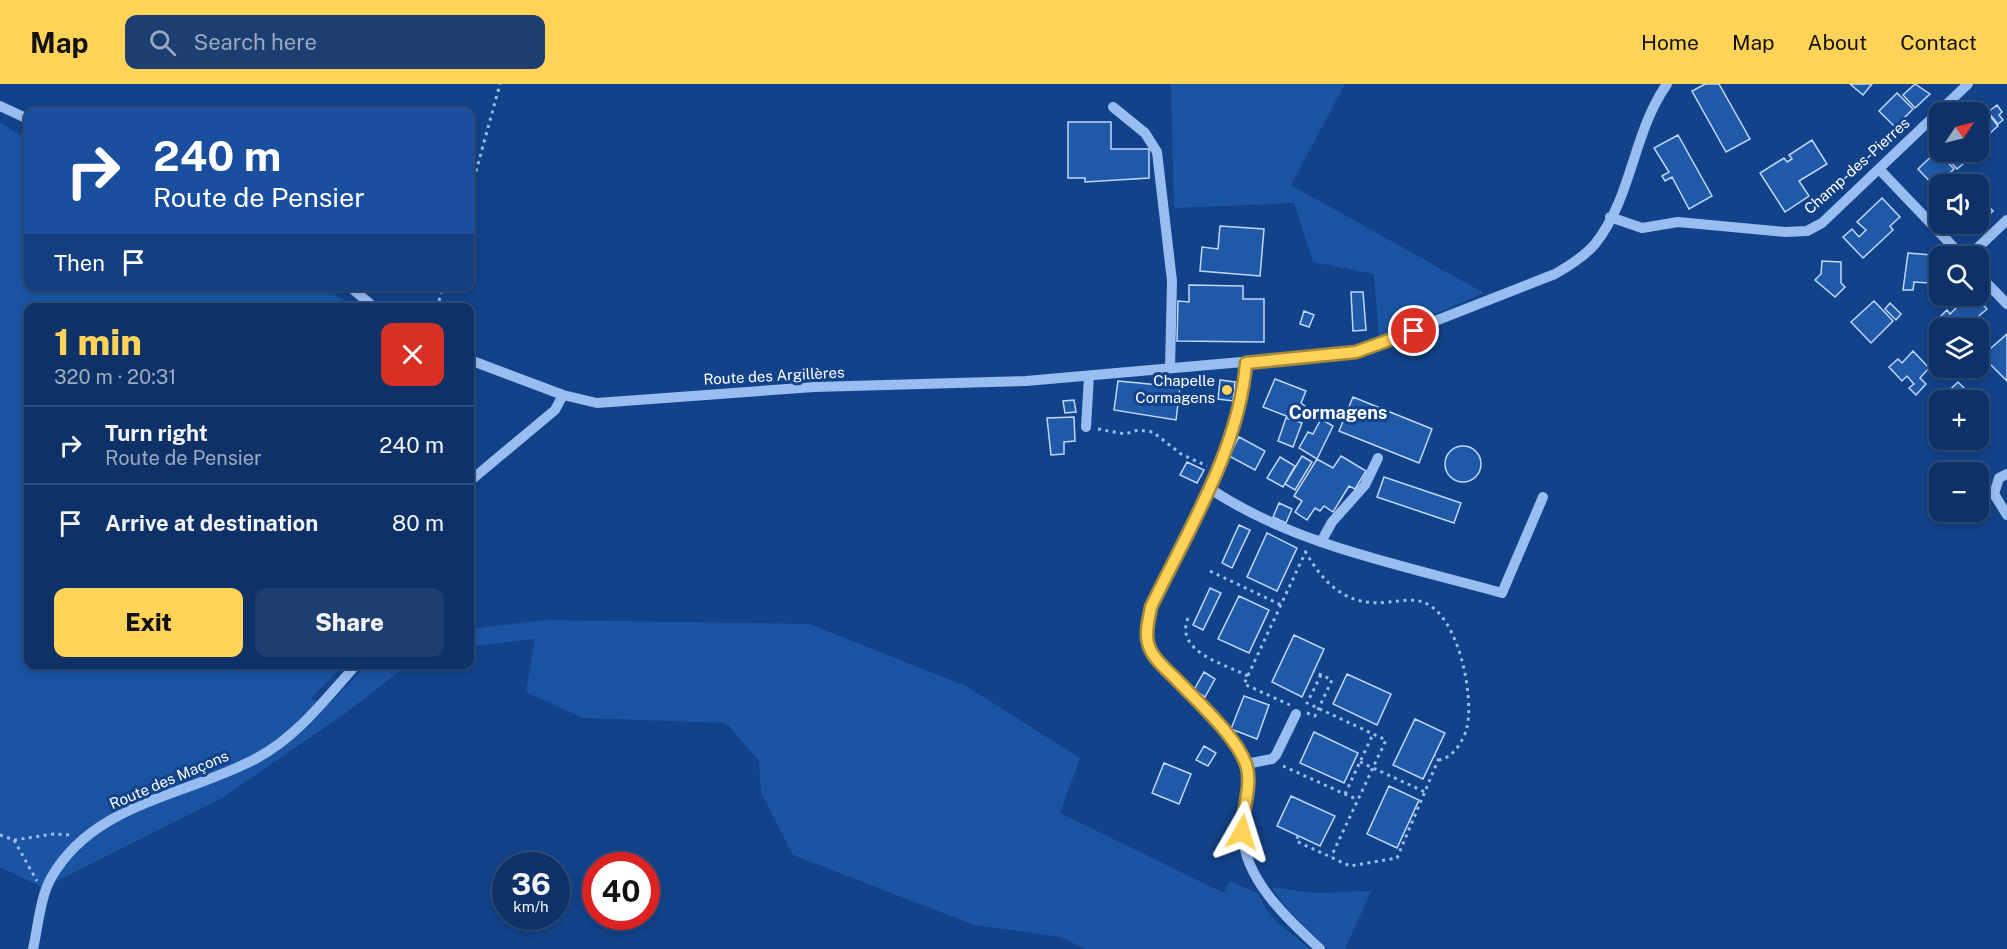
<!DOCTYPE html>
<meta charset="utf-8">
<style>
:root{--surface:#0e3267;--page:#1c3e70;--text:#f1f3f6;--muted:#9baac0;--line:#2e4d7b;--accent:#ffd357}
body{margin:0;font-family:"Public Sans",sans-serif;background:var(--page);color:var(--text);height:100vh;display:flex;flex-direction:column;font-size:22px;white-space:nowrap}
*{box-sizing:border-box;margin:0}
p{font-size:20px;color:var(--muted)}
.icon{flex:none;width:33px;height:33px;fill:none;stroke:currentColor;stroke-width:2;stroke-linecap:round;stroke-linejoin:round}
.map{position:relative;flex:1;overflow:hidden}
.side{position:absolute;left:24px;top:219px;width:450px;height:366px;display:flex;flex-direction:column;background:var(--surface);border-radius:12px;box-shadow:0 3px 9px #0003,0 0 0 2px var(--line)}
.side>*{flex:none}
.top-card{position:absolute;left:24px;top:24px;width:450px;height:183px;border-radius:12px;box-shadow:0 3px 9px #0003,0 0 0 2px var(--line);background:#1a4fa0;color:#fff;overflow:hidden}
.needle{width:39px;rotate:55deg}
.tools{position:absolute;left:1929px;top:18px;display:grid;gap:12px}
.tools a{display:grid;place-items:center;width:60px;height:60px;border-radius:12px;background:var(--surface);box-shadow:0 3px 9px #0003,0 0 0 2px var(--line);font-size:30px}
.speed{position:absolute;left:492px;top:768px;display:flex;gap:12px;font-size:30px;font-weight:700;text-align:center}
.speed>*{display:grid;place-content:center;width:78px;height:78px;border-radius:50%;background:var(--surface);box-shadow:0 3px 9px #0003,0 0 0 2px var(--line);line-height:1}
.speed small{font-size:15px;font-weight:400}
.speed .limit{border:9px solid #d22;background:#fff;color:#111}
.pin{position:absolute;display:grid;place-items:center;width:51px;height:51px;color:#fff;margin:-26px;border:3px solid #fff;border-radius:50%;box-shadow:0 2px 6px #0007}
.me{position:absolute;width:66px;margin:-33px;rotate:6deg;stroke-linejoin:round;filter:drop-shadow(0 0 4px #0008)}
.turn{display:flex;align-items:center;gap:21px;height:126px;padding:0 30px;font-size:27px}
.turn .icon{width:78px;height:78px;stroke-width:2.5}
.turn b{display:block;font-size:42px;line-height:51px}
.then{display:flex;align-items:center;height:57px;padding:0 30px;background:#0003;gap:12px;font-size:22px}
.round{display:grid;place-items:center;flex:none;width:63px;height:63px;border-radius:12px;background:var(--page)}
.head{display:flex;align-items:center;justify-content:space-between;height:102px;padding:0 30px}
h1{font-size:36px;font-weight:800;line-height:45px;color:var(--accent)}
.action{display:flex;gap:12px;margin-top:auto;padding:12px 30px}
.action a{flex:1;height:69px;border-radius:12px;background:var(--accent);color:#111;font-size:24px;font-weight:800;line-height:69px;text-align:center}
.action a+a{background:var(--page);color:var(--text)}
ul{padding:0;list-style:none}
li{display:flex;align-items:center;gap:18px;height:78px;padding:0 30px;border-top:2px solid var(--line)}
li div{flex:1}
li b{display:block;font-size:22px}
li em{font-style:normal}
header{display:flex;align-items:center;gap:36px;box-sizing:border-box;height:84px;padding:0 30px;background:var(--accent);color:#111}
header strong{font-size:28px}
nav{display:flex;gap:33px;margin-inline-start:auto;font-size:21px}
.search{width:420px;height:54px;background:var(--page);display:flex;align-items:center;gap:15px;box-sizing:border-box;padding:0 21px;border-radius:12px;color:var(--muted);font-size:22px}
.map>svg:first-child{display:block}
.green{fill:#1a54a3}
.building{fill:#2059a8;stroke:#bed8fc;stroke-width:1.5}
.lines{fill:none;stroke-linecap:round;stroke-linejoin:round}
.path{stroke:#98bdf0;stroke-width:3;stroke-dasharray:3 4.5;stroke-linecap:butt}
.minor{stroke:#98bdf0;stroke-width:10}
.route-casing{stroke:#a68939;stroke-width:15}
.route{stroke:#ffd357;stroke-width:10}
.poi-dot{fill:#ffd357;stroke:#124289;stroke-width:2}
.labels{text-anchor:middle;stroke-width:6;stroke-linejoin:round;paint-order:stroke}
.street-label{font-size:15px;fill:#fff;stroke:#124289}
.poi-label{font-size:15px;fill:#fff;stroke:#124289;text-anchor:end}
.quarter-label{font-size:18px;font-weight:bold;fill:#fff;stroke:#124289}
</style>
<header>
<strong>Map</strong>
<div class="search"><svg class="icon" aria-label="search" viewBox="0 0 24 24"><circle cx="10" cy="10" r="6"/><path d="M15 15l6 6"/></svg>Search here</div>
<nav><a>Home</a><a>Map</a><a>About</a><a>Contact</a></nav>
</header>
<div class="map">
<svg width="2007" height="865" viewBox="0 0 2007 865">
<rect width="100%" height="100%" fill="#124289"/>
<path class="green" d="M1171 0H1345L1291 101 1484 209 1379 254 1374 190 1313 178 1294 119 1174 124Z
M0 39 28 55V202L325 203 354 223 28 224V580L343 581 311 615 328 621 367 581H420L399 588 347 628 222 714 43 804 0 783Z
M544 536 809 540 966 602 1080 674 1060 729 1224 809 1230 797 1259 810C1268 837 1290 847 1310 865H1085L1061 853 974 841 793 771 761 709 759 677 726 639 582 634 526 608 535 555 470 562V545Z
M1271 803 1313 809 1371 807 1345 865H1327L1288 826Z"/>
<path class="building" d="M1705 0H1719L1750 55 1726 68 1692 7Z
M1850 0H1872L1863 11Z
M1915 0 1930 10 1915 24 1903 11Z
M1897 9 1913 25 1895 43 1879 27Z
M1980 19 1998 42 1979 59 1978 28H1969Z
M1997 21 2002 28 1999 31 2003 36 1998 40 1988 28Z
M1068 38H1111V65H1149V94L1085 98V94H1068Z
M1678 51 1712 112 1689 125 1672 93 1665 97 1662 92 1669 88 1654 64Z
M1812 56 1827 80 1799 97 1809 112 1785 128 1760 89 1784 74 1787 78 1792 75 1789 71Z
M1937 67 1954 85 1935 103 1918 85Z
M1952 68 1963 80 1957 85 1945 72Z
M1978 112 1993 127 1973 146 1966 140H1978Z
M1882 114 1900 133 1890 142 1893 146 1863 174 1843 153 1852 145 1859 153 1866 146 1857 138Z
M1220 142 1264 145 1260 192 1200 187 1202 163 1218 165Z
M1908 169 1931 171 1929 199 1914 198 1913 206H1903Z
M1822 177 1841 178V199L1845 203 1835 213 1815 196 1821 190Z
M1940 179V201L1939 202 1932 194 1936 190 1932 186Z
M1189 201 1243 202V215H1264V258L1177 257 1178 217 1189 218Z
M1351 208H1363L1366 246 1353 247Z
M1963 212H1975L1987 225 1965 244H1940V249L1932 241 1947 226 1950 230 1957 223 1954 220Z
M1874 217 1893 237 1871 259 1851 238Z
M1890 219 1901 230 1896 236 1885 225Z
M1304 227 1314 231 1309 243 1300 240Z
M2007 250V297L1982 272Z
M1913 267 1929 284 1920 294 1926 300 1916 311 1909 304 1914 300 1907 292 1902 297 1889 283 1898 275 1902 279Z
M1275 295 1306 307 1301 319 1305 322 1304 330 1296 331 1294 335 1263 323Z
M1220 296 1235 298 1233 317 1218 315Z
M1118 297 1180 303 1176 336 1114 326Z
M1958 298 1976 316H1940V321L1937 318Z
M1353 313 1432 345 1419 379 1339 347Z
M1074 316 1076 328 1065 329 1063 317Z
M1074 333 1075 357 1064 358V370L1051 371 1047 334Z
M1286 334 1302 339 1293 363 1278 357Z
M1321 335 1333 342 1317 375 1299 364 1308 348 1313 350Z
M1239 353 1265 367 1255 386 1229 372Z
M1445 380a18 18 0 1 1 36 0a18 18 0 1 1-36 0Z
M1302 372 1312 378 1295 406 1285 400Z
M1341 372 1366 387 1355 405 1349 402 1333 428 1324 422 1320 427 1315 424 1307 436 1295 428 1302 417 1294 412 1317 375 1333 384Z
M1280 373 1295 382 1283 403 1267 394Z
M1187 378 1204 386 1197 399 1180 391Z
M1384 393 1461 419 1454 439 1377 413Z
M1279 419 1292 425 1286 439 1273 433Z
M1239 441 1250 446 1232 484 1222 479Z
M1267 449 1297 464 1277 507 1247 493Z
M1210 504 1221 509 1203 546 1193 541Z
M1239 512 1269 526 1249 569 1218 555Z
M1294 551 1324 565 1302 613 1272 598Z
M1204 588 1215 595 1205 613 1194 606Z
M1347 590 1391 610 1377 641 1333 620Z
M1244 612 1269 621 1257 655 1231 645Z
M1415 635 1445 649 1423 695 1393 681Z
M1314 648 1358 669 1344 699 1300 679Z
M1204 662 1216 669 1208 682 1196 676Z
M1164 679 1191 690 1179 720 1152 709Z
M1389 702 1419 716 1397 764 1367 750Z
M1291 712 1335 732 1320 762 1277 742Z"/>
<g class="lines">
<path class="path" d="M470 109 500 0
M437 224 443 202
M1098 345 1125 350 1138 346 1153 348 1181 370 1207 382
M1305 467C1325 502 1348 523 1389 518 1400 517 1415 514 1425 519 1459 533 1474 612 1467 643 1464 656 1453 675 1438 676
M1210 487 1281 521
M1188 534C1174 568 1225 580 1248 592
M1321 591 1307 619 1386 656 1331 773
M1290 621 1244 600 1306 467
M1307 629 1315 632 1332 596 1313 587
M1360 678 1425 708
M1283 682 1358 716
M1345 710 1373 650
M0 751 14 756 37 797
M1298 752 1296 757 1350 782 1397 774 1439 674 1435 672
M14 756 54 750 72 751"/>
<path class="minor" d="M0 22 28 35
M1113 23 1145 49 1157 68 1172 197 1170 284
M1879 85 1962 172
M1610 133 1642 144 1678 138 1785 148 1807 147 1822 139 1968 0
M1969 172 2007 136
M1978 190 2007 220
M349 202 375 224
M470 276 563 311 597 319 814 303 1026 297 1356 268 1555 190C1569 182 1584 173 1595 160 1632 114 1633 48 1667 0
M1246 279C1238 365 1188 446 1151 523 1149 535 1145 547 1148 559 1151 574 1168 587 1178 598 1201 621 1229 646 1243 675 1253 694 1244 712 1242 732 1237 790 1282 829 1320 865
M1086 343 1089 292
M2007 390 1999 394 1994 410 2007 431
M470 397 555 326 563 311
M1209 404C1295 462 1403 481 1502 509L1543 413
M1321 458 1332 438 1365 401 1378 374
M1246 680 1272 675 1276 671 1296 630
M33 865C38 843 40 814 51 794 94 718 187 712 257 674 297 653 327 613 357 580"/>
</g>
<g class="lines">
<g class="route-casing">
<path id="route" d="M1242 748C1242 726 1253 701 1246 680 1235 651 1197 617 1176 595 1166 585 1151 573 1148 559 1145 547 1149 535 1151 523 1188 446 1239 365 1246 279L1356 268 1414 247"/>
</g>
<use href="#route" class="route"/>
</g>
<circle class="poi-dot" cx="1227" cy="306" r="6"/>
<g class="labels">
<g class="street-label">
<text transform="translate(1857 82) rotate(-42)" y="5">Champ-des-Pierres</text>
<text transform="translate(774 292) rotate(-3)" y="5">Route des Argillères</text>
<text transform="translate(169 696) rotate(-23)" y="5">Route des Maçons</text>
</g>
<g class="poi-label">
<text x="1215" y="302">Chapelle<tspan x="1215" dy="17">Cormagens</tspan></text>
</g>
<g class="quarter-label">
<text x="1338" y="335">Cormagens</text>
</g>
</g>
</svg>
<div class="tools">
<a><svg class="needle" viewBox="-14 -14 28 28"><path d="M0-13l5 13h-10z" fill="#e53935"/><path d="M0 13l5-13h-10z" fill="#9baac0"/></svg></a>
<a><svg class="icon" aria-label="sound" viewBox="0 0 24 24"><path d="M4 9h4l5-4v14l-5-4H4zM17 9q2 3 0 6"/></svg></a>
<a><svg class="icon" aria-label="search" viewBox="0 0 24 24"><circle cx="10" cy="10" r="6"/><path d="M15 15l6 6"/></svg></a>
<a><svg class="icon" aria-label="layers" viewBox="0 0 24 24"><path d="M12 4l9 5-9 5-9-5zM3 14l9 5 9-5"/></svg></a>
<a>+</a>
<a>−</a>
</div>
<div class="speed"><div>36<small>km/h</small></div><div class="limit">40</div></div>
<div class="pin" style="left:1414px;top:247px;background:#d93025"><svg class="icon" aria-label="arrive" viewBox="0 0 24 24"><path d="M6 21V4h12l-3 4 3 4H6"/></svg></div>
<svg class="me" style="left:1242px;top:748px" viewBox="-20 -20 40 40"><path d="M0-17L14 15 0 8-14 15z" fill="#ffd357" stroke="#fff" stroke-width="4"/></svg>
<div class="top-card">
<div class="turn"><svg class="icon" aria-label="right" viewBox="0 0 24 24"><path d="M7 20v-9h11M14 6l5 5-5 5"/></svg><div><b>240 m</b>Route de Pensier</div></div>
<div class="then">Then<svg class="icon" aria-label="arrive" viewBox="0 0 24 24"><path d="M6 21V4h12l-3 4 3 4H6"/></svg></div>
</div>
<section class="side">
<div class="head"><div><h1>1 min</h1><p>320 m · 20:31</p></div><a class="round" style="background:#d93025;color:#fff"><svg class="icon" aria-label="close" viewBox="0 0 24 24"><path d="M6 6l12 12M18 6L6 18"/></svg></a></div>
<ul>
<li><svg class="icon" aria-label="right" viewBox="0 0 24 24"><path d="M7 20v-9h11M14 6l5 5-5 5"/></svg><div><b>Turn right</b><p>Route de Pensier</p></div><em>240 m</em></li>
<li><svg class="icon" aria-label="arrive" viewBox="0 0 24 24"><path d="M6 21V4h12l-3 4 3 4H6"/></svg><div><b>Arrive at destination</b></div><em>80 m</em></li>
</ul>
<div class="action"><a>Exit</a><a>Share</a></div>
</section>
</div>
